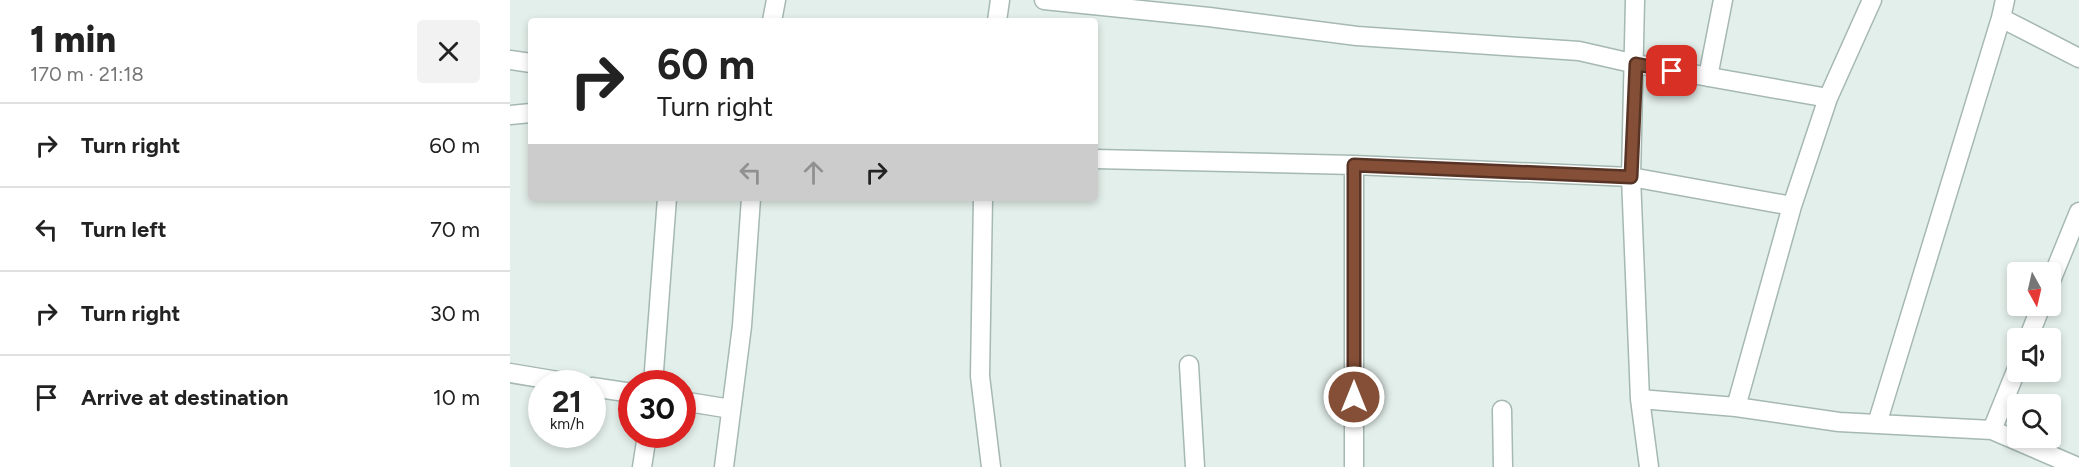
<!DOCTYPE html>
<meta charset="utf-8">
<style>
:root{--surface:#fff;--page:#f2f2f2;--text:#222;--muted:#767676;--line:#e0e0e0}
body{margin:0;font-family:Figtree,sans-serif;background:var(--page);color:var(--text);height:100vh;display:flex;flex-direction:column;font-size:22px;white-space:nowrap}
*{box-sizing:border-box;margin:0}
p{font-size:20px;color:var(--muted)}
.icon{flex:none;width:33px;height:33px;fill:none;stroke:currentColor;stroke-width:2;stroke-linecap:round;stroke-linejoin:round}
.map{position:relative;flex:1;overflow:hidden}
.details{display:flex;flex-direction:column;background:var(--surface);width:510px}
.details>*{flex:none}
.banner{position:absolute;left:18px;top:18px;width:570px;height:183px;border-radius:6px;box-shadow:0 3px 9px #0003;background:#fff;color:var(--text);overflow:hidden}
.needle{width:39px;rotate:172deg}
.fabs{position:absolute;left:1497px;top:262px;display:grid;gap:12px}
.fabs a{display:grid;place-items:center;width:54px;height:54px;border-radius:6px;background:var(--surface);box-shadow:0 3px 9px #0003;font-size:30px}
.speed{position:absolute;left:18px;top:370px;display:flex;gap:12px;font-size:30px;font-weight:700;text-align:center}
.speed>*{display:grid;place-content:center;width:78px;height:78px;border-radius:50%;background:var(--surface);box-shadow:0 3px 9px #0003;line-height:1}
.speed small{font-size:15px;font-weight:400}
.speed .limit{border:9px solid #d22;background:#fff;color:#111}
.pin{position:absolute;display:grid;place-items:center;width:51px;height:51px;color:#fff;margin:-26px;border-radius:12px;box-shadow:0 3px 9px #0006}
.me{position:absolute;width:66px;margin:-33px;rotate:0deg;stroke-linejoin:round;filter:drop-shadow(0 0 4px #0008)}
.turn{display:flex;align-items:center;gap:21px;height:126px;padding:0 30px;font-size:27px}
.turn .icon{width:78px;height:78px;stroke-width:2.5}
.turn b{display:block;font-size:42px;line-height:51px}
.lanes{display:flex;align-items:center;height:57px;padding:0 30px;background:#0003;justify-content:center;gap:30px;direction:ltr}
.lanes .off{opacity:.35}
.round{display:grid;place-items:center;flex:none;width:63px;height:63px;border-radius:6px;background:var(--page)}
.headline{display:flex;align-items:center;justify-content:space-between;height:102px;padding:0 30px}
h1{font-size:36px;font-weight:800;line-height:45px}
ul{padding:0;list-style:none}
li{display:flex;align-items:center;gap:18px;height:84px;padding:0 30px;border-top:2px solid var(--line)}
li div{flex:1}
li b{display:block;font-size:22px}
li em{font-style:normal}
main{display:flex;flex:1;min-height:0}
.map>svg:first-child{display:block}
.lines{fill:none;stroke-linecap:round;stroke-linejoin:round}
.minor-casing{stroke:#a5b8b2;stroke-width:21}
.tertiary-casing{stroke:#a5b8b2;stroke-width:21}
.minor{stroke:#fff;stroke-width:18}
.tertiary{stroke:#fff;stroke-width:18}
.route-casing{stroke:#563324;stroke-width:15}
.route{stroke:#854f37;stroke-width:10}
</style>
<main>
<section class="details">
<div class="headline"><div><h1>1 min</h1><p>170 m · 21:18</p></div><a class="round"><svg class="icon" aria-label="close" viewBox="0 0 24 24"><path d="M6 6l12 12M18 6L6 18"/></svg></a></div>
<ul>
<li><svg class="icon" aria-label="right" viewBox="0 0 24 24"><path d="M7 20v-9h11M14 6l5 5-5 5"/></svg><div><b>Turn right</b></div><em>60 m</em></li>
<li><svg class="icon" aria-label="left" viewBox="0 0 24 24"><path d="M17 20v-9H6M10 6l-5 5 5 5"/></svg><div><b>Turn left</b></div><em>70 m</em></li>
<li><svg class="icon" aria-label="right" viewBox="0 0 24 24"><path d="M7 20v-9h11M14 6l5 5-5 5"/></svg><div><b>Turn right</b></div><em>30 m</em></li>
<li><svg class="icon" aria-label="arrive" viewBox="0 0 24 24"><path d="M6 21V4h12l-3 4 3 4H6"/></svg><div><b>Arrive at destination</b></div><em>10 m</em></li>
</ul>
</section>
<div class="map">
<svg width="1569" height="467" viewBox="0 0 1569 467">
<rect width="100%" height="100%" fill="#e3efea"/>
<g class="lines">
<g class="minor-casing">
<path id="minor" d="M534 0 699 17 847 36 1069 51 1126 64 1318 98
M1125 0 1121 177 1130 399 1139 467
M1491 18 1569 58
M262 21 266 0
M0 60 21 63
M1198 77 1213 0
M0 115 21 113
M585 159 844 165 1121 177 1282 206
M844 165V467
M1540 283 1569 212
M1518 339 1531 306
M679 365 685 467
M0 373 66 384
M143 384 157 198
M82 387 122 393
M1130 399 1226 407 1329 422 1482 430 1568 467
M172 401 221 409
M1226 407 1282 206 1318 98 1362 0
M992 410 993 467
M1367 424 1491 18 1495 0
M1482 430 1508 366
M132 467 137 435
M214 467 232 326 241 198"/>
</g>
<g class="tertiary-casing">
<path id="tertiary" d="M487 21 490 0
M473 198 470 376 481 467"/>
</g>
<use href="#minor" class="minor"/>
<use href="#tertiary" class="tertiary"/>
</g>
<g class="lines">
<g class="route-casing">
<path id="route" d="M844 397V165L1121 177 1126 64 1162 71"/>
</g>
<use href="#route" class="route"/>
</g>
</svg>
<div class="fabs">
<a><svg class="needle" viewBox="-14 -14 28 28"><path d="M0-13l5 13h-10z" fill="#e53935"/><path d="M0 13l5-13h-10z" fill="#767676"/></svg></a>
<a><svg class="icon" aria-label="sound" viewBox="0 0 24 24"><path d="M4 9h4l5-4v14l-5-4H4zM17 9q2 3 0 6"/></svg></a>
<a><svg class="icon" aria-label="search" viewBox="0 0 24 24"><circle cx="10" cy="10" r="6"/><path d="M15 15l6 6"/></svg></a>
</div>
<div class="speed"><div>21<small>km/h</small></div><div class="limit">30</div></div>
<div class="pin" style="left:1162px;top:71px;background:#d93025"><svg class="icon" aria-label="arrive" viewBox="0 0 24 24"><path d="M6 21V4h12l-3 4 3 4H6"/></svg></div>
<svg class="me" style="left:844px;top:397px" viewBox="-20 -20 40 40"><circle r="17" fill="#854f37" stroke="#fff" stroke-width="3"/><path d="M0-11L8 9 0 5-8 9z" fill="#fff"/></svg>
<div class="banner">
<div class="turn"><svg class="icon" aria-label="right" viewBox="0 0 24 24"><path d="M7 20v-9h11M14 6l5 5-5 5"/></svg><div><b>60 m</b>Turn right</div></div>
<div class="lanes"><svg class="icon off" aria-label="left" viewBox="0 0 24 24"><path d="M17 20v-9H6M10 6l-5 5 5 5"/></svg><svg class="icon off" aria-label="ahead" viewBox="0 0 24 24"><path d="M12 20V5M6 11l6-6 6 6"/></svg><svg class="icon" aria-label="right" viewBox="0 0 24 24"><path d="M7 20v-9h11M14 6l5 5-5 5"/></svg></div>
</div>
</div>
</main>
